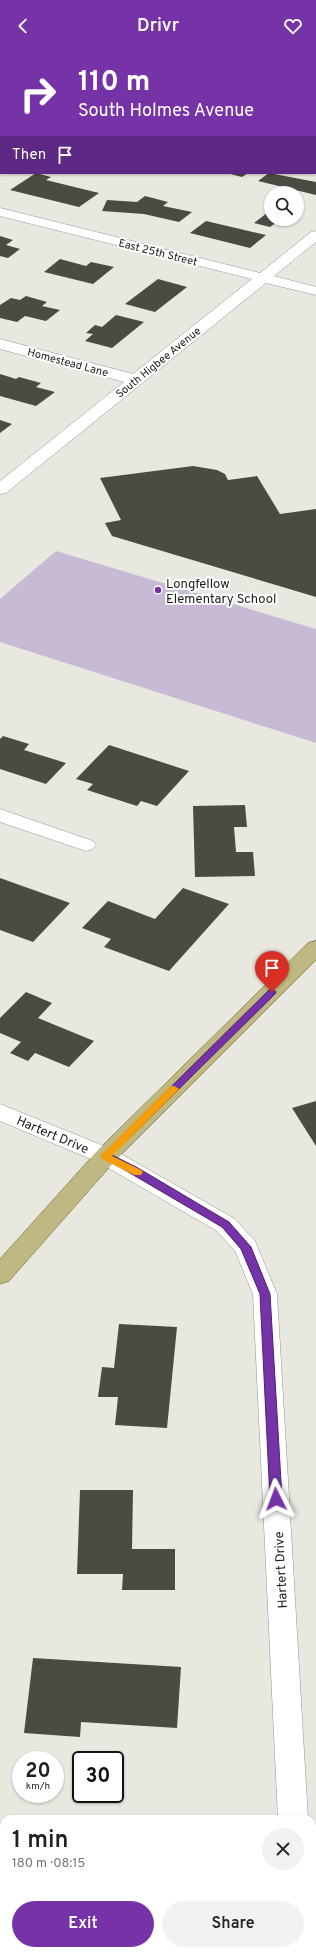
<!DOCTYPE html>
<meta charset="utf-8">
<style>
:root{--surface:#fff;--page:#f2f2f2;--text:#222;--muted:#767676;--accent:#7633a7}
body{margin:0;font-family:Overpass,sans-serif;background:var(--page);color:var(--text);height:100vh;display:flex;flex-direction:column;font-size:15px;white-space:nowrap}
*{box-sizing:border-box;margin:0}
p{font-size:13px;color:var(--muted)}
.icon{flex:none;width:22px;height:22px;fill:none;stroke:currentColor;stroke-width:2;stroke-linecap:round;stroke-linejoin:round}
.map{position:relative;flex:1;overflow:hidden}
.panel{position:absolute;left:0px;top:1763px;width:316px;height:140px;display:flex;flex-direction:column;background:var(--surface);border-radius:12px 12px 0 0;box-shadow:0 1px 3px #0004}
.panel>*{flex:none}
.top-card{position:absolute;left:0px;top:0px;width:316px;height:122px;box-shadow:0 1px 3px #0004;background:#7633a7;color:#fff;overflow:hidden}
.tools{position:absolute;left:264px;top:134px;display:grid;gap:8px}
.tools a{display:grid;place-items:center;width:40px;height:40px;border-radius:50%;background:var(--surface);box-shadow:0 1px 3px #0004;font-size:20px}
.speed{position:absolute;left:12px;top:1699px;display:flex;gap:8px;font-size:20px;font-weight:700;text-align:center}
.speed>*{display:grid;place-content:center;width:52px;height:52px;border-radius:50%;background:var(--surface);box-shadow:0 1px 3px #0004;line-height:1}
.speed small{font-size:10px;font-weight:400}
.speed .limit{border:2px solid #111;border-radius:6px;background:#fff;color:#111}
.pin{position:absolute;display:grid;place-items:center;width:34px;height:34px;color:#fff;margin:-41px -17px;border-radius:50% 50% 50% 0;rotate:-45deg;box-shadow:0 0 4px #0007}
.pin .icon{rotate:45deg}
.me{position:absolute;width:44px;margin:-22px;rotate:357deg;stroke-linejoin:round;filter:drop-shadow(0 0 3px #0008)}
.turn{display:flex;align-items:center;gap:14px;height:84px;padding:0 12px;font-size:18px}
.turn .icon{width:52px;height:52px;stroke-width:2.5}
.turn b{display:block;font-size:28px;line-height:34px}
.then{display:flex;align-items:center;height:38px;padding:0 12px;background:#0003;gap:8px;font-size:15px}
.round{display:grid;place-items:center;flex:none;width:42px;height:42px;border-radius:21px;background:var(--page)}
.summary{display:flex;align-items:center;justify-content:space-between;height:68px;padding:0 12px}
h1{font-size:24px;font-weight:600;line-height:30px}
.button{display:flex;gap:8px;margin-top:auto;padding:8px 12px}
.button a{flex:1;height:46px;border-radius:24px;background:var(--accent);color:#fff;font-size:16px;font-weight:600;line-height:46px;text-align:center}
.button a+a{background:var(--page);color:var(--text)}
header{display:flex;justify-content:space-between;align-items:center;height:52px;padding:0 12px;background:var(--accent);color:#fff;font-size:18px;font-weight:600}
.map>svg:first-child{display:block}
.green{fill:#c7bad4}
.building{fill:#4b4b44}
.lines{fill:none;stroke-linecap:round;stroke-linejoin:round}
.minor-casing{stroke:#95948d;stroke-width:1}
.major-casing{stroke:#6a6227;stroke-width:1}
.minor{fill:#fff;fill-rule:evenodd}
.major{fill:#bfb882;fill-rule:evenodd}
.route{fill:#7633a7;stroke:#4d216d}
.slow{fill:#f59e0b}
.poi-dot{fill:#7633a7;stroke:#fff;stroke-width:1.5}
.labels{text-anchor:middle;stroke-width:4;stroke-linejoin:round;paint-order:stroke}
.far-street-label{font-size:11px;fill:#1a1a17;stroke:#fff}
.poi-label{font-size:13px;fill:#1a1a17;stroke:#fff;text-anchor:start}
.street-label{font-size:13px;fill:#1a1a17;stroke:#fff}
</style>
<header><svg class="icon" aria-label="back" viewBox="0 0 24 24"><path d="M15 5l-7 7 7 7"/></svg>Drivr<svg class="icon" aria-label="heart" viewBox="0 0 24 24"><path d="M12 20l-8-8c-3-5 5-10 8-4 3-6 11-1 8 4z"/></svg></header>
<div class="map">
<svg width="316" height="1903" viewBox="0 0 316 1903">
<rect width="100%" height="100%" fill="#e8e7e0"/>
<path class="green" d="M56 499 316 577V691L0 590V547Z"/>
<path class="building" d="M36 121 51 125 46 128 99 141 79 155 10 138Z
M227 121H248L242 125Z
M269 121 316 130V143L258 129Z
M145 144 168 150 163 154 192 160 179 170 144 162 102 159 107 148 137 150Z
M267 161 271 162V167H281L270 175 254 171Z
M206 169 266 183 250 196 190 181Z
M0 184 13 188 6 193 20 197 8 206 0 204Z
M60 207 86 214 91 210 114 215 93 232 44 220Z
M158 227 187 235 155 260 125 252Z
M26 244 47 250 42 254 60 258 46 269 25 264 17 270 0 266V253L11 246 20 248Z
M116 263 144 270 112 296 85 289 93 282 86 281 95 273 102 275Z
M0 322 16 327 19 325 41 331 36 335 55 340 36 354 0 344Z
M0 368 12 372 0 381Z
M193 414 217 418 225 422 228 428 257 424 280 462 316 457V545L112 484 105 471 121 468 100 426Z
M3 684 29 692 24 698 66 711 46 732 0 717V687Z
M109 693 189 719 157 754 141 749 137 754 87 738 93 732 76 727Z
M245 753 247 775H234L236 800H253L255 824 195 825 193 754Z
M0 826 70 851 33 890 0 878Z
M183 836 229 852 169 919 104 895 111 887 82 876 108 849 155 867Z
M26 940 52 951 38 966 94 989 69 1015 35 1001 28 1009 10 1001 21 990 0 981V966Z
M316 1049V1094L292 1056Z
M119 1272 177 1275 167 1376 115 1373 118 1345H98L102 1315 114 1316Z
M80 1438H133L132 1497H175V1538H122L123 1522H77Z
M33 1606 181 1615 177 1676 81 1670 80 1685 24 1681Z
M74 1899 143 1900V1899H182V1903H74Z"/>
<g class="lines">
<g class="minor-casing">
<path id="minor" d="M0 32H1V40H0Z
M315 104H316V112H315Z
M0 156 260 221 311 180 316 179V190L274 224 316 235V243L266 231 6 441 0 442V429L124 330 0 297V287L133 322 252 227 0 164Z
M0 757 93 789 96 793 93 797 86 799 0 770Z
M0 1052 114 1098 235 1167 255 1189 277 1242 308 1767H278L253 1242 235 1199 217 1179 98 1110 0 1069Z
M312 1890 316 1903H284V1899H312Z"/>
</g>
<g class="major-casing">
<path id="major" d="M316 889V908L114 1110 9 1229 0 1232V1207L98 1098 308 891Z"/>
</g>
<use href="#minor" class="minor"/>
<use href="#major" class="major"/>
</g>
<path class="route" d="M272 937 276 940 275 942 112 1103 138 1116 229 1170 251 1195 270 1242 282 1447 280 1450H272L270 1447 260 1242 241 1197 222 1175 101 1104 269 938Z"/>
<path class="slow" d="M171 1034H174L179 1037 112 1104 141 1118 143 1120 141 1123H134L102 1107 101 1104 102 1102Z"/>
<circle class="poi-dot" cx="158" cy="538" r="4"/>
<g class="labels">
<g class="far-street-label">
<text transform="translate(158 200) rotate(14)" y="4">East 25th Street</text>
<text transform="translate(68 310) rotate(15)" y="4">Homestead Lane</text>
<text transform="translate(158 310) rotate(-39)" y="4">South Higbee Avenue</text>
</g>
<g class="poi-label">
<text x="166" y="536">Longfellow<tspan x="166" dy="15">Elementary School</tspan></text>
</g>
<g class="street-label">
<text transform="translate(53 1082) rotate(23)" y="5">Hartert Drive</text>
<text transform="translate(280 1518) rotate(-93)" y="5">Hartert Drive</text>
</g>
</g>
</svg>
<div class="tools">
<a><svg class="icon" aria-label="search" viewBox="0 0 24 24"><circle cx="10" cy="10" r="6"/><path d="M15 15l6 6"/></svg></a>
</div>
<div class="speed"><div>20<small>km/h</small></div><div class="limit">30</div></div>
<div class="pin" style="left:272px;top:940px;background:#d93025"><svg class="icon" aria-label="arrive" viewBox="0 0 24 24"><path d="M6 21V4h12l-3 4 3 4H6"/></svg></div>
<svg class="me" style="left:276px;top:1447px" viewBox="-20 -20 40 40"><path d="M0-17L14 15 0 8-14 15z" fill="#7633a7" stroke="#fff" stroke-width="4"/></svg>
<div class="top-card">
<div class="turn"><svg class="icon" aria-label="right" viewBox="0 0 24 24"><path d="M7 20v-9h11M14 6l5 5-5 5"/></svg><div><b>110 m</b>South Holmes Avenue</div></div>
<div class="then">Then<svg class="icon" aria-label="arrive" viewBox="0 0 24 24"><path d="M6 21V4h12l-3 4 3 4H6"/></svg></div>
</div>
<section class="panel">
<div class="summary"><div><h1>1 min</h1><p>180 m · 08:15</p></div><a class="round"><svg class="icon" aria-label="close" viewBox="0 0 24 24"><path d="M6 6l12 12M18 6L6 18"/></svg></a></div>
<div class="button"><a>Exit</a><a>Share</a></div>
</section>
</div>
